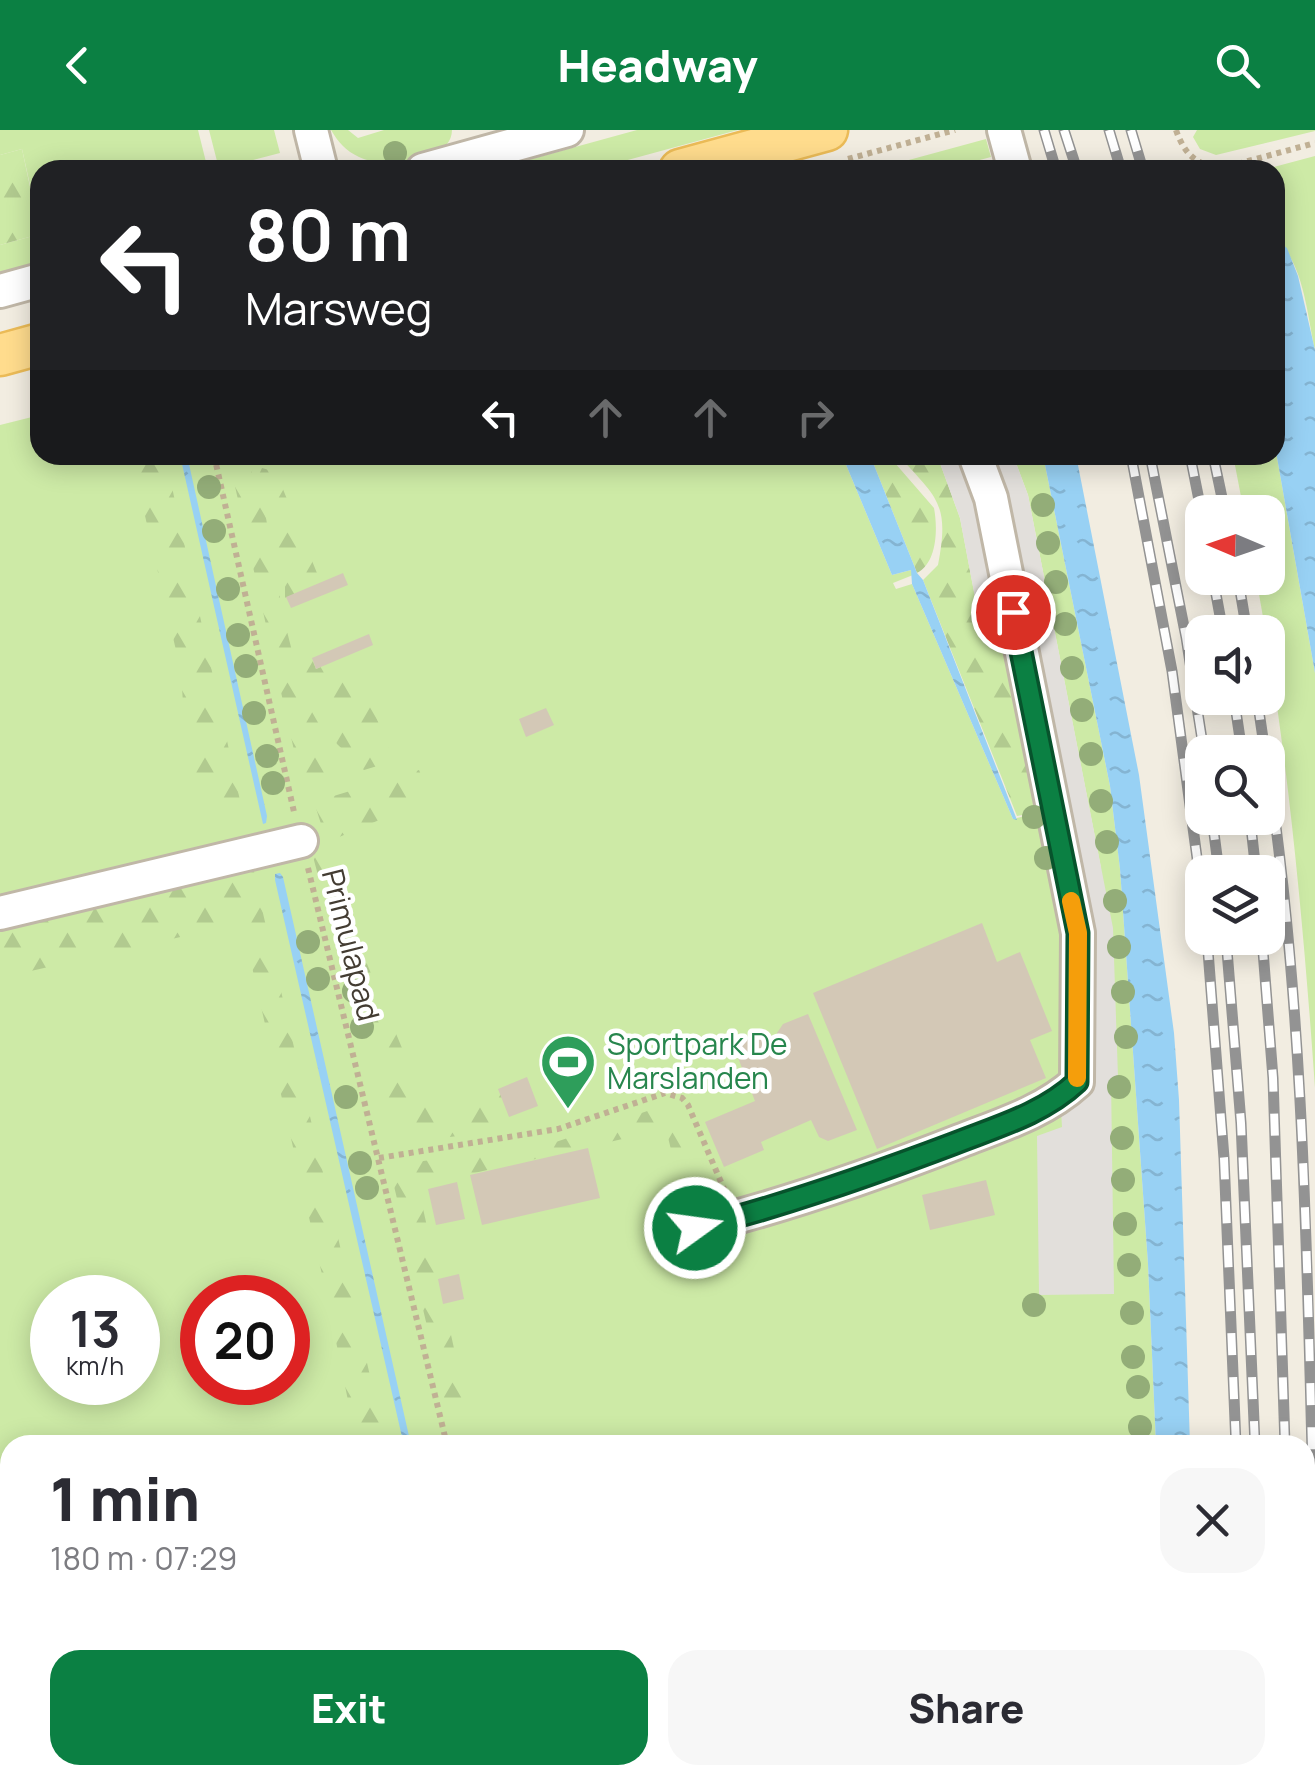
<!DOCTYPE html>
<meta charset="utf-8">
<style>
:root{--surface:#fff;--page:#f7f7f7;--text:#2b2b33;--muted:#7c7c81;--accent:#0b8043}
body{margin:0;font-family:Manrope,sans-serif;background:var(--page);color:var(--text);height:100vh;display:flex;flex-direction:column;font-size:38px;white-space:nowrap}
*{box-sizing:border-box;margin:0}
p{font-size:32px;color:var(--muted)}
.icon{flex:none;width:55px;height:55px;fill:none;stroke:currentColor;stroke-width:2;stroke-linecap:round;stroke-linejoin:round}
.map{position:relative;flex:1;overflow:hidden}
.details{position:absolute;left:0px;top:1305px;width:1315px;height:350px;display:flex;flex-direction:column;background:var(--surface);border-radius:30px 30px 0 0;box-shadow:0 5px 25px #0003}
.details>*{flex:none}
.guide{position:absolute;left:30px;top:30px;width:1255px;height:305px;border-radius:30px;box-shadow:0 5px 25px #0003;background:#202124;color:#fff;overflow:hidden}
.needle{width:65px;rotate:272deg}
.tools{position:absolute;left:1185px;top:365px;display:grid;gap:20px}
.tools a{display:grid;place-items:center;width:100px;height:100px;border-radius:20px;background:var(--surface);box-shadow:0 5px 25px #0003;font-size:50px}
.speed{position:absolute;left:30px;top:1145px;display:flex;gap:20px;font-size:50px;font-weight:700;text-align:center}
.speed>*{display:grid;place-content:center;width:130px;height:130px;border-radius:50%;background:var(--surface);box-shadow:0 5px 25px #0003;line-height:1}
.speed small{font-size:25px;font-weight:400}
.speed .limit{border:15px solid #d22;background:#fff;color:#111}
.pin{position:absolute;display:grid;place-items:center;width:85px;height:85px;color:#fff;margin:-42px;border:5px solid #fff;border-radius:50%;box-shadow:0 2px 10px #0007}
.me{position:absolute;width:110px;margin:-55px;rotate:76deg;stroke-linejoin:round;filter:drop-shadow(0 0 8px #0008)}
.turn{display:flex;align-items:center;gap:35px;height:210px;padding:0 50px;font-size:45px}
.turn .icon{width:130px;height:130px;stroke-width:2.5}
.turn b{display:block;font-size:70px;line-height:85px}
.lanes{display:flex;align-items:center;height:95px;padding:0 50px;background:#0003;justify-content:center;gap:50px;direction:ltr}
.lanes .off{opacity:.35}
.round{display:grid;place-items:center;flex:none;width:105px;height:105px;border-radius:30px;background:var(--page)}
.head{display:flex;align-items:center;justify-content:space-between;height:170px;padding:0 50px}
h1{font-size:60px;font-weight:800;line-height:75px}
.cta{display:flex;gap:20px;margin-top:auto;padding:20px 50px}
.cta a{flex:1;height:115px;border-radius:30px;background:var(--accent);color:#fff;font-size:40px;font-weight:800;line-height:115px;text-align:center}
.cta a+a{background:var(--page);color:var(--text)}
header{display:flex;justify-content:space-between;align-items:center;height:130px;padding:0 50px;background:var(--accent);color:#fff;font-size:45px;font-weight:800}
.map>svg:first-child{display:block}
.green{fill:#cdeaa6;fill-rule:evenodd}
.forest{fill:url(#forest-firs)}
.parking{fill:#e2dfdb}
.water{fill:url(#water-ripples)}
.building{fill:#d3c8b6}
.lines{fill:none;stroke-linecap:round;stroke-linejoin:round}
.minor-casing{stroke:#c0b7a7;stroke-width:38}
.major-casing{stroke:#ebbb57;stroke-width:45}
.path{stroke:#c0b094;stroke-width:6;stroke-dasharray:5 5;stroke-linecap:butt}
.minor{stroke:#fff;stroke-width:32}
.major{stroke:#ffdc8d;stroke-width:40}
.rail-casing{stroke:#939393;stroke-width:11}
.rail{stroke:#fff;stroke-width:8;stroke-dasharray:22;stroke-linecap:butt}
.tree{fill:#93ad78}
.route-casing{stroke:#07532c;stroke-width:25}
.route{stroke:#0b8043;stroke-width:18}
.slow{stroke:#f59e0b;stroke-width:18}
.labels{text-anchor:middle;stroke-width:9;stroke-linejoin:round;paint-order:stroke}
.street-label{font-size:30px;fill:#433c32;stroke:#fff}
.leisure-label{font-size:30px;fill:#27864d;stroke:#fff;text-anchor:start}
</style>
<header><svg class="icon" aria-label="back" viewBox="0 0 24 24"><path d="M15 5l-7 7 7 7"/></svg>Headway<svg class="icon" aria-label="search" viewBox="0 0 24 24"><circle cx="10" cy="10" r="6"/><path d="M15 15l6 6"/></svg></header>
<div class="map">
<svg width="1315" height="1655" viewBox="0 0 1315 1655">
<defs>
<pattern id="forest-firs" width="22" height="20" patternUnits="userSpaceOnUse" patternTransform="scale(2.5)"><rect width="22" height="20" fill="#cdeaa6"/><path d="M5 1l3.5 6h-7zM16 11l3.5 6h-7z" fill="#b1ca8f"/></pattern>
<pattern id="water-ripples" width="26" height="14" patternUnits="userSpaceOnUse" patternTransform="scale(2.5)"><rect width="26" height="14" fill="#98d1f4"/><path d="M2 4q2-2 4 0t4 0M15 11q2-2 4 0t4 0" fill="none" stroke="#84b4d2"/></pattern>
</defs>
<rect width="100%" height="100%" fill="#f2ede1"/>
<path class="green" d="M0 0H198L208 40H40V100L22 19 0 25Z
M209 0H274L280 23 219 39Z
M331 0H348L358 8 384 0H452C452 33 383 39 359 27 346 21 338 12 331 0Z
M637 0H738L591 40H492Z
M1197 0H1315V1L1216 25 1200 19 1193 7Z
M986 9 991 27 942 40H872Z
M1315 26V220C1307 185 1304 132 1275 109V40H1263Z
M40 104V132L0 143V115Z
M40 285V325H842L892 445 911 440 913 445 893 453 896 459 912 454 1013 689 1040 682 1101 738 1028 365 1013 325H1043L1110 656 1120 739 1148 1134 1156 1315H10V1645H578L534 1655H0V295ZM52 1168H138V1252H52ZM202 1168H288V1252H202Z
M1275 316 1315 543V958C1303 787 1287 614 1256 448H1268V382H1244L1233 325H1275Z
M685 1645H817L774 1655H640Z
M867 1645H1000L1002 1652 987 1655H826Z"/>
<path class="forest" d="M22 19 40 104 0 115V25Z
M131 325H165L244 689 241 697 234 699 215 687 199 657 185 604 181 542Z
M228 325H254L251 349 266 388 271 417 280 434V474L304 568 332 617 357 642 309 657 305 646 300 647Z
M870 325H888L934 378C938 399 937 433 917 443Z
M898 325H937L960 388 983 509 1006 505 1040 682 1017 686 923 450 938 435C950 373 937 368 898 325Z
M262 338 276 342 321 453 287 468 316 539 351 525 394 631 364 640 337 614 310 565 285 473V432L275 412 271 386 258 360 257 349Z
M419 640 431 668 318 716 429 983 497 955 508 984 491 990 492 1000C463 1004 418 1018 393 996L345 810 319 749 307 704 322 697 314 672Z
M254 741 256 753 386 1315H357L326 1162 242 793 0 848V801Z
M671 973 683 981 694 1010 681 1031 700 1088 688 1090 666 999 418 1056 467 1277 447 1281 394 1056 401 1041 415 1032 544 1016Z
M10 1632V1645H252L207 1655H0V1635Z
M573 1645H685L640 1655H542L541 1652Z
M1000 1645H1182V1655H1057L1055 1646 1002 1652Z"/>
<path class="parking" d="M937 325H1013L1028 365 1113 798 1118 947 1111 949 1114 1164 1039 1165 1037 1006 1062 997 1061 980 1090 950 1096 949 1092 803 1032 500 983 510 960 388Z"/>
<path class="water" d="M1275 109 1287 118 1298 146 1315 220V543L1275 316Z
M180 325H187L267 686 266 693 263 694Z
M842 325H870L917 443 923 450 1017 690 1013 689 912 454 911 440 892 445Z
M1043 325H1076L1139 645 1174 903 1179 970 1190 1315H1156L1148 1134 1120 739 1110 656Z
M280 743 283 747 411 1315H404L402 1307 275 750V744Z"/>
<path class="building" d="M343 443 348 455 291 478 286 467Z
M369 504 373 515 316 539 312 528Z
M546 578 554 595 526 607 519 589Z
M982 793 997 832 1020 822 1052 901 1030 910 1046 948 877 1019 813 863Z
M808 884 857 1000 828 1011 819 1007 811 990 761 1012 764 1020 724 1037 705 992 755 971 733 915 762 903 767 915 777 911V903L783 894Z
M527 947 538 976 509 987 498 959Z
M588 1018 600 1068 482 1095 470 1045Z
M986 1050 995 1085 930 1100 922 1065Z
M457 1052 465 1089 436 1095 428 1059Z
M459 1144 464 1169 443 1174 438 1149Z"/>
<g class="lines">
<g class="minor-casing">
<path id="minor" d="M311 0 321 40
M1004 0 1015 40
M423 40 567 0
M0 161 40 150
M0 783 301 711
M695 1098C786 1075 873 1045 960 1011 1001 995 1044 982 1077 952L1078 803 991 368 975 325"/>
</g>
<g class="major-casing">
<path id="major" d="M680 40 827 0
M0 225 40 214"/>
</g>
<path class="path" d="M1176 0C1185 26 1199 38 1226 37L1315 13
M848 29 955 0
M214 325 294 682
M308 738 447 1315
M379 1028 558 999 665 963 682 968 688 975 724 1059
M530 1645 532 1655
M677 1655 720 1645"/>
<use href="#minor" class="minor"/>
<use href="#major" class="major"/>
<g class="rail-casing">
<path id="rail" d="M1044 0 1056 40
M1064 0 1077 40
M1109 0 1121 40
M1131 0 1143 40
M1131 325 1172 541 1202 765
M1150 325 1186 507 1204 622
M1190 325 1202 385
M1213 325 1225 382
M1213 448 1223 502
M1238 448 1247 502
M1234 568 1242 622
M1257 568 1265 622
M1268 639C1307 900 1307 1167 1315 1430
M1212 688 1219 742
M1250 688 1256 742
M1207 808 1224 1028 1236 1315
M1226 808 1241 993 1255 1315
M1262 808 1273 948 1285 1315
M1246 1645V1655
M1265 1645V1655
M1297 1645V1655"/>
</g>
<use href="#rail" class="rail"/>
</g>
<g class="tree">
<circle cx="395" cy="23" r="12"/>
<circle cx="209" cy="357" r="12"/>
<circle cx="1043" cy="375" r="12"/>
<circle cx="214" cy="401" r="12"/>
<circle cx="1048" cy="413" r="12"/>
<circle cx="1056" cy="452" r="12"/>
<circle cx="228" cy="459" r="12"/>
<circle cx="1065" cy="494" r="12"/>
<circle cx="238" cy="505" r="12"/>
<circle cx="246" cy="536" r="12"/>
<circle cx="1072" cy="538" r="12"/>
<circle cx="1082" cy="580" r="12"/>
<circle cx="254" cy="583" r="12"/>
<circle cx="1091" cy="624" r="12"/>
<circle cx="267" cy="626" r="12"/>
<circle cx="273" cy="653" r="12"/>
<circle cx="1101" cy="671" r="12"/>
<circle cx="1034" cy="687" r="12"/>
<circle cx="1107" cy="712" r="12"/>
<circle cx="1046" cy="728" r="12"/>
<circle cx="1115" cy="771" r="12"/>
<circle cx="308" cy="812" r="12"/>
<circle cx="1119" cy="817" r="12"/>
<circle cx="318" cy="849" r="12"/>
<circle cx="354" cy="861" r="12"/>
<circle cx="1123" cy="862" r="12"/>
<circle cx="362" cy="897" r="12"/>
<circle cx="1126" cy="907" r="12"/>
<circle cx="1119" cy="957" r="12"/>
<circle cx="346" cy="967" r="12"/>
<circle cx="1122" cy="1008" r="12"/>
<circle cx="360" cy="1033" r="12"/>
<circle cx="1123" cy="1050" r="12"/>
<circle cx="367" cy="1058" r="12"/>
<circle cx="1125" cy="1094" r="12"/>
<circle cx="1129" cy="1135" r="12"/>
<circle cx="1034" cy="1175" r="12"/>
<circle cx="1132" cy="1183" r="12"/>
<circle cx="1133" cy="1227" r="12"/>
<circle cx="1138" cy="1257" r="12"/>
<circle cx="1140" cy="1297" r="12"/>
</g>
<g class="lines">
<g class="route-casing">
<path id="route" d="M695 1098C783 1076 868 1046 953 1014 996 997 1043 984 1077 952L1078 803 1013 482"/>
</g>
<use href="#route" class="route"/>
<path class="slow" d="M1071 771 1078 803 1077 948"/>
</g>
<defs>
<g id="stadium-pin" transform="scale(2.875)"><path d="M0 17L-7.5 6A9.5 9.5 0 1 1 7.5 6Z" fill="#2e9e5b" stroke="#fff"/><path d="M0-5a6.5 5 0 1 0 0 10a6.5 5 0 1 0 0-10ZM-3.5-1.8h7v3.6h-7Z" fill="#fff"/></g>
</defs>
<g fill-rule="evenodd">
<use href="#stadium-pin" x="568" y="932"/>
</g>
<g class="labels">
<g class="street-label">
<text transform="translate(350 815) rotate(76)" y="10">Primulapad</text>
</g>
<g class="leisure-label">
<text x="607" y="925">Sportpark De<tspan x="607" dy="34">Marslanden</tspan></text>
</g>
</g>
</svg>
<div class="tools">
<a><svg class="needle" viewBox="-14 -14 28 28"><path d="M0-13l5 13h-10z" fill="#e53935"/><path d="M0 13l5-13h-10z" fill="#7c7c81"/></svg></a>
<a><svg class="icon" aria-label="sound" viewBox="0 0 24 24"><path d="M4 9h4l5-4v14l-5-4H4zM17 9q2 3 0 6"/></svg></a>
<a><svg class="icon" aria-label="search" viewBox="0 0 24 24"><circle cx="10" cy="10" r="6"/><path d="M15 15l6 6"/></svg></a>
<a><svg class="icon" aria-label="layers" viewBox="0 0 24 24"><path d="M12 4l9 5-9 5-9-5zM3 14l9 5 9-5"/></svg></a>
</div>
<div class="speed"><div>13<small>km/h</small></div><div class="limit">20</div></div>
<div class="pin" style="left:1013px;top:482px;background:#d93025"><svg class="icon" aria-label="arrive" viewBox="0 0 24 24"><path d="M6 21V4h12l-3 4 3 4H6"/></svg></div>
<svg class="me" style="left:695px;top:1098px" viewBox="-20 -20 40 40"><circle r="17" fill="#0b8043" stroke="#fff" stroke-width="3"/><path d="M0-11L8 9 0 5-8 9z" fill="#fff"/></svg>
<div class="guide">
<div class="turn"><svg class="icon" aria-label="left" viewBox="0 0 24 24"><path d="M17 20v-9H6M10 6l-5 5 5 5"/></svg><div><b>80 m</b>Marsweg</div></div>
<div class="lanes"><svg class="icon" aria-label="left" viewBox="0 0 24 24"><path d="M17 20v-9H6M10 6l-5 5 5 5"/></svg><svg class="icon off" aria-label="ahead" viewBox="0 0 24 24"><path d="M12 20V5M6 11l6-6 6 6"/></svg><svg class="icon off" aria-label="ahead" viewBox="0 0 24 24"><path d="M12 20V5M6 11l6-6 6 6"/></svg><svg class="icon off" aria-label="right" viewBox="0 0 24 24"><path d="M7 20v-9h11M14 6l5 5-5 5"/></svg></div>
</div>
<section class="details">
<div class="head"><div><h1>1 min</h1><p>180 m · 07:29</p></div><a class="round"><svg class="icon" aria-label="close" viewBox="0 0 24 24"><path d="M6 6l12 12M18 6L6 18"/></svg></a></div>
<div class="cta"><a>Exit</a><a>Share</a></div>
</section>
</div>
